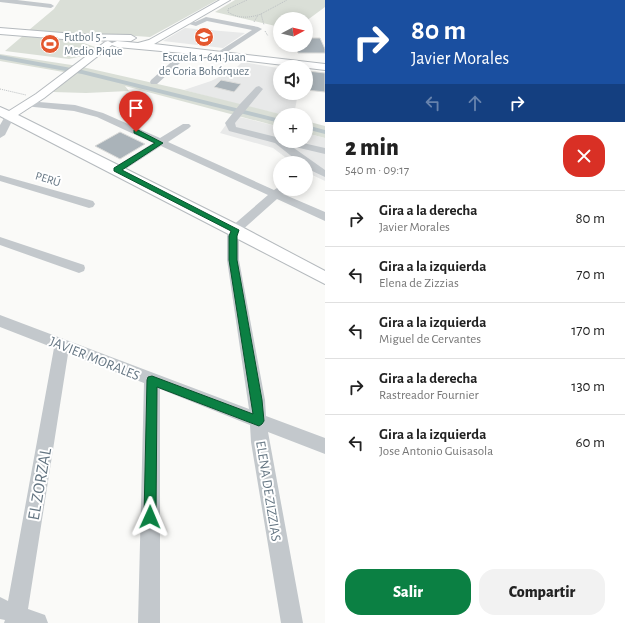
<!DOCTYPE html>
<html lang="es">
<meta charset="utf-8">
<style>
:root{--surface:#fff;--page:#f2f2f2;--text:#222;--muted:#767676;--line:#e0e0e0;--accent:#0b8043}
body{margin:0;font-family:"Alegreya Sans",sans-serif;background:var(--page);color:var(--text);height:100vh;display:flex;flex-direction:column;font-size:15px;white-space:nowrap}
*{box-sizing:border-box;margin:0}
p{font-size:13px;color:var(--muted)}
.icon{flex:none;width:22px;height:22px;fill:none;stroke:currentColor;stroke-width:2;stroke-linecap:round;stroke-linejoin:round}
.map{position:relative;flex:1;overflow:hidden}
.drawer{display:flex;flex-direction:column;background:var(--surface);width:300px}
.drawer>*{flex:none}
.guide{background:#1a4fa0;color:#fff;overflow:hidden}
.needle{width:26px;rotate:83deg}
.controls{position:absolute;left:273px;top:12px;display:grid;gap:8px}
.controls a{display:grid;place-items:center;width:40px;height:40px;border-radius:50%;background:var(--surface);box-shadow:0 2px 10px #0003;font-size:20px}
.pin{position:absolute;display:grid;place-items:center;width:34px;height:34px;color:#fff;margin:-41px -17px;border-radius:50% 50% 50% 0;rotate:-45deg;box-shadow:0 0 4px #0007}
.pin .icon{rotate:45deg}
.me{position:absolute;width:44px;margin:-22px;rotate:1deg;stroke-linejoin:round;filter:drop-shadow(0 0 3px #0008)}
.turn{display:flex;align-items:center;gap:14px;height:84px;padding:0 20px;font-size:18px}
.turn .icon{width:52px;height:52px;stroke-width:2.5}
.turn b{display:block;font-size:28px;line-height:34px}
.lanes{display:flex;align-items:center;height:38px;padding:0 20px;background:#0003;justify-content:center;gap:20px;direction:ltr}
.lanes .off{opacity:.35}
.round{display:grid;place-items:center;flex:none;width:42px;height:42px;border-radius:16px;background:var(--page)}
.overview{display:flex;align-items:center;justify-content:space-between;height:68px;padding:0 20px}
h1{font-size:24px;font-weight:800;line-height:30px}
.primary-button{display:flex;gap:8px;margin-top:auto;padding:8px 20px}
.primary-button a{flex:1;height:46px;border-radius:16px;background:var(--accent);color:#fff;font-size:16px;font-weight:800;line-height:46px;text-align:center}
.primary-button a+a{background:var(--page);color:var(--text)}
ul{padding:0;list-style:none}
li{display:flex;align-items:center;gap:12px;height:56px;padding:0 20px;border-top:1px solid var(--line)}
li div{flex:1}
li b{display:block;font-size:15px}
li em{font-style:normal}
main{display:flex;flex:1;min-height:0}
.map>svg:first-child{display:block}
.built{fill:#e8e9e9}
.green{fill:#dadfd7}
.lines{fill:none;stroke-linecap:round;stroke-linejoin:round}
.canal{fill:#bbc7cb;fill-rule:evenodd}
.building{fill:#aab3b9;stroke:#dcdcda}
.major-casing{stroke:#b5babe;stroke-width:2}
.path{stroke:#bbbfc2;stroke-width:1;stroke-dasharray:1 1;stroke-linecap:butt}
.minor{fill:#c3c8cc;fill-rule:evenodd}
.major{fill:#fff;fill-rule:evenodd}
.route{fill:#0b8043;stroke:#07532c}
.labels{text-anchor:middle;stroke-width:4;stroke-linejoin:round;paint-order:stroke}
.far-poi-label{font-size:12px;fill:#657683;stroke:#fff;text-anchor:start}
.far-street-label{font-size:12px;fill:#657683;stroke:#fff}
.street-label{font-size:14px;fill:#657683;stroke:#fff}
.near-street-label{font-size:17px;fill:#657683;stroke:#fff}
</style>
<main>
<div class="map">
<svg width="325" height="623" viewBox="0 0 325 623">
<rect width="100%" height="100%" fill="#fafaf8"/>
<path class="built" d="M185 28 245 33 223 48 163 41Z
M242 62 278 68 274 82 280 83V93H298L294 115H284L248 107 240 117 280 127V141H306V133L325 138V181L306 172V163H293L273 148 220 133 240 105 184 90 211 81 235 69Z"/>
<path class="green" d="M60 0H217L150 37 121 35H98L41 32 29 30 54 9Z
M235 0H325V7L306 21V19H280V27L215 12Z
M25 34 81 42 95 47 83 56 69 59 5 51Z
M0 54 78 66 184 90 284 115H280V127L125 86 129 91 86 93 53 92 75 74 0 61Z
M306 121 325 126V138L306 133Z"/>
<g class="lines">
<path class="canal" d="M0 55 82 70 280 119V123L82 74 0 59Z
M306 125 325 130V134L306 129Z"/>
</g>
<path class="building" d="M306 38H320L325 49V53H298L295 45H306Z
M308 71 325 73V92L306 90V79Z
M221 80 241 84 234 92 214 87Z
M120 132 145 144 120 159 95 146Z"/>
<g class="lines">
<g class="major-casing">
<path id="major" d="M220 0H230L154 44 325 64V70L183 53 117 47 112 45 44 98 18 115 240 226 325 271V284L0 116V107L9 111 36 94 105 42 108 41 112 43 117 41 138 43 149 40Z
M0 28 75 34 131 35 136 38 131 41 75 40 0 34Z"/>
</g>
<path class="path" d="M247 0 228 9V12C238 19 250 18 261 14L264 25
M261 14 287 0
M254 22 258 15
M265 31 268 36
M0 89 26 95"/>
<path class="minor" d="M0 0H17L51 4 54 6 51 8 0 2Z
M206 17 258 27 262 29 221 56 217 54 218 52 252 30 207 21 196 26 182 22 186 20 195 22Z
M186 49H192L193 51 157 84H151L150 82 151 80Z
M259 86 263 89 235 123 236 127 280 138V141H294L325 148V154L291 146 325 170V177L308 169 306 168V163H300L275 143 229 131 225 123 240 104 256 87Z
M27 101 75 105 103 113 160 138 183 124H189L191 126 189 128 168 142 274 190 280 186V189H288L283 194 325 212V221L277 199 240 232 239 236V260L265 400 266 416 325 438V454L268 432 303 623H281L251 442 250 425 160 389V623H138L144 383 68 354 28 609 45 615 48 623H4L5 620 0 619V597L8 601 54 348 0 327V315L249 409 227 260V236L231 227 268 195 161 146 121 172H113L112 170 113 168 153 143 97 117 74 111 24 106 22 104 24 102Z
M10 112 15 115 5 135 0 138V125L7 113Z
M0 175 93 201 95 204 93 207 89 208 0 181Z
M0 237 84 265 85 268 84 271 79 273 0 245Z"/>
<use href="#major" class="major"/>
</g>
<path class="route" d="M134 130H138L163 143 122 170 239 230 237 236V260L262 400 264 421 262 424 259 426 157 387 156 517 154 521 150 523 146 521 144 517 147 380 148 377 152 376 253 414 229 260V236L231 231 114 171V168L155 143 134 133Z"/>
<defs>
<g id="school-disc" transform="scale(1)"><circle r="9.5" fill="#e4572e" stroke="#fff"/><path d="M0-5L7-2L0 1L-7-2ZM-4 1L0 2.5L4 1V4Q0 6-4 4Z" fill="#fff"/></g>
<g id="stadium-disc" transform="scale(1)"><circle r="9.5" fill="#e4572e" stroke="#fff"/><path d="M0-5a6.5 5 0 1 0 0 10a6.5 5 0 1 0 0-10ZM-3.5-1.8h7v3.6h-7Z" fill="#fff"/></g>
</defs>
<g fill-rule="evenodd">
<use href="#school-disc" x="204" y="37"/>
<use href="#stadium-disc" x="50" y="44"/>
</g>
<g class="labels">
<g class="far-poi-label">
<text x="64" y="41">Futbol 5 -<tspan x="64" dy="14">Medio Pique</tspan></text>
<text x="204" y="61" text-anchor="middle">Escuela 1-641 Juan<tspan x="204" dy="14">de Coria Bohórquez</tspan></text>
</g>
<g class="far-street-label">
<text transform="translate(48 179) rotate(17)" y="4">PERÚ</text>
</g>
<g class="street-label">
<text transform="translate(95 358) rotate(22)" y="5">JAVIER MORALES</text>
<text transform="translate(269 491) rotate(81)" y="5">ELENA DE ZIZZIAS</text>
</g>
<g class="near-street-label">
<text transform="translate(39 484) rotate(-80)" y="6">EL ZORZAL</text>
</g>
</g>
</svg>
<div class="controls">
<a><svg class="needle" viewBox="-14 -14 28 28"><path d="M0-13l5 13h-10z" fill="#e53935"/><path d="M0 13l5-13h-10z" fill="#767676"/></svg></a>
<a><svg class="icon" aria-label="sound" viewBox="0 0 24 24"><path d="M4 9h4l5-4v14l-5-4H4zM17 9q2 3 0 6"/></svg></a>
<a>+</a>
<a>−</a>
</div>
<div class="pin" style="left:136px;top:132px;background:#d93025"><svg class="icon" aria-label="arrive" viewBox="0 0 24 24"><path d="M6 21V4h12l-3 4 3 4H6"/></svg></div>
<svg class="me" style="left:150px;top:517px" viewBox="-20 -20 40 40"><path d="M0-17L14 15 0 8-14 15z" fill="#0b8043" stroke="#fff" stroke-width="4"/></svg>
</div>
<section class="drawer">
<div class="guide">
<div class="turn"><svg class="icon" aria-label="right" viewBox="0 0 24 24"><path d="M7 20v-9h11M14 6l5 5-5 5"/></svg><div><b>80 m</b>Javier Morales</div></div>
<div class="lanes"><svg class="icon off" aria-label="left" viewBox="0 0 24 24"><path d="M17 20v-9H6M10 6l-5 5 5 5"/></svg><svg class="icon off" aria-label="ahead" viewBox="0 0 24 24"><path d="M12 20V5M6 11l6-6 6 6"/></svg><svg class="icon" aria-label="right" viewBox="0 0 24 24"><path d="M7 20v-9h11M14 6l5 5-5 5"/></svg></div>
</div>
<div class="overview"><div><h1>2 min</h1><p>540 m · 09:17</p></div><a class="round" style="background:#d93025;color:#fff"><svg class="icon" aria-label="close" viewBox="0 0 24 24"><path d="M6 6l12 12M18 6L6 18"/></svg></a></div>
<ul>
<li><svg class="icon" aria-label="right" viewBox="0 0 24 24"><path d="M7 20v-9h11M14 6l5 5-5 5"/></svg><div><b>Gira a la derecha</b><p>Javier Morales</p></div><em>80 m</em></li>
<li><svg class="icon" aria-label="left" viewBox="0 0 24 24"><path d="M17 20v-9H6M10 6l-5 5 5 5"/></svg><div><b>Gira a la izquierda</b><p>Elena de Zizzias</p></div><em>70 m</em></li>
<li><svg class="icon" aria-label="left" viewBox="0 0 24 24"><path d="M17 20v-9H6M10 6l-5 5 5 5"/></svg><div><b>Gira a la izquierda</b><p>Miguel de Cervantes</p></div><em>170 m</em></li>
<li><svg class="icon" aria-label="right" viewBox="0 0 24 24"><path d="M7 20v-9h11M14 6l5 5-5 5"/></svg><div><b>Gira a la derecha</b><p>Rastreador Fournier</p></div><em>130 m</em></li>
<li><svg class="icon" aria-label="left" viewBox="0 0 24 24"><path d="M17 20v-9H6M10 6l-5 5 5 5"/></svg><div><b>Gira a la izquierda</b><p>Jose Antonio Guisasola</p></div><em>60 m</em></li>
</ul>
<div class="primary-button"><a>Salir</a><a>Compartir</a></div>
</section>
</main>
